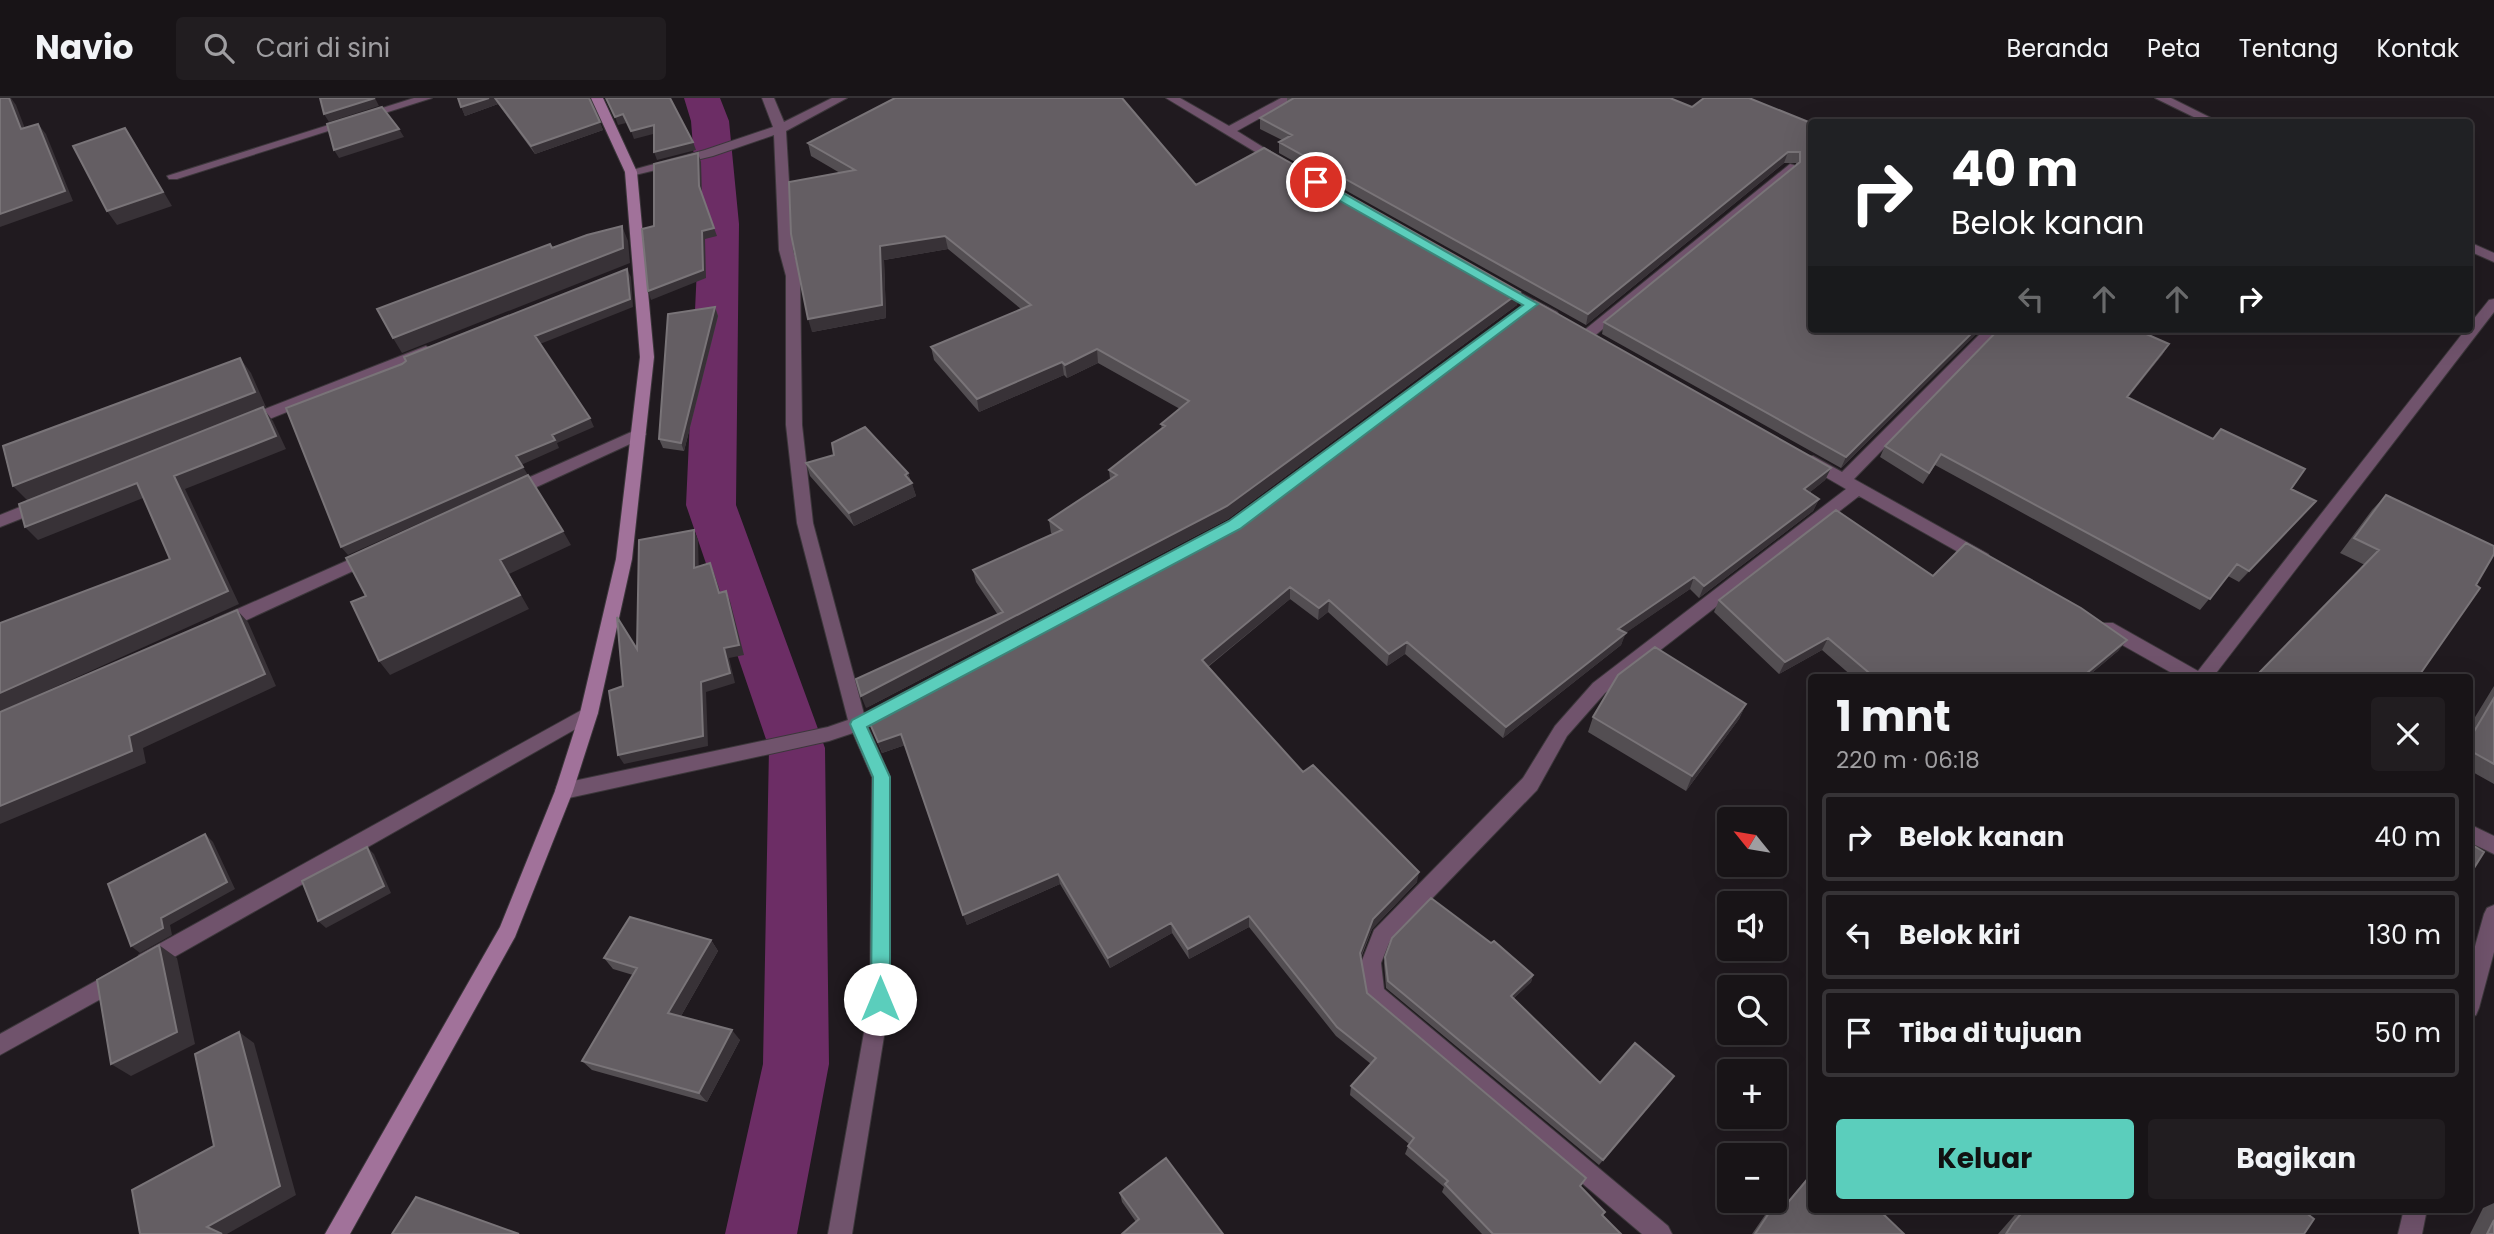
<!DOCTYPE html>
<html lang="id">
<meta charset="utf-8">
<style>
:root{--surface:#181417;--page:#211d20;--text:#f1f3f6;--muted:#9f9ea1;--line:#363336;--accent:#5bcebc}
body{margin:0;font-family:Poppins,sans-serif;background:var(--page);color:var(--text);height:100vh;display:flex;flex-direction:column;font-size:26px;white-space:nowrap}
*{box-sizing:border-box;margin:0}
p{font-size:23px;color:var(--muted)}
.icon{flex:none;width:38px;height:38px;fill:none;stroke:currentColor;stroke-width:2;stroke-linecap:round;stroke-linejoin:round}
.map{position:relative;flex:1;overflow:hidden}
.details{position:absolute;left:1808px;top:576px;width:665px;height:539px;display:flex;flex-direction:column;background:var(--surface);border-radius:7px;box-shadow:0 7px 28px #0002,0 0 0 2px var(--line)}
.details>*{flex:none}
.banner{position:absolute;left:1808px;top:21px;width:665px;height:214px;border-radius:7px;box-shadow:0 7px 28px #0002,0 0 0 2px var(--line);background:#202124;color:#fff;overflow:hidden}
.needle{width:46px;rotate:300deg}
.buttons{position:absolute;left:1717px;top:709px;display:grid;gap:14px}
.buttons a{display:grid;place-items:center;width:70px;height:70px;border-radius:7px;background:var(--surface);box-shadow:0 7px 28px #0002,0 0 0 2px var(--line);font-size:35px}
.pin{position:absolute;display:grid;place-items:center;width:60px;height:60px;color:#fff;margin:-30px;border:4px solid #fff;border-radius:50%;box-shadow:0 2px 7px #0007}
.me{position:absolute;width:77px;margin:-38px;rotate:0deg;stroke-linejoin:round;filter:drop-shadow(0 0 5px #0008)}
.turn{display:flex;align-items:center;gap:24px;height:147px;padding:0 28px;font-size:32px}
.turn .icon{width:91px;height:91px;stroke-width:2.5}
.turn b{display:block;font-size:49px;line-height:60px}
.lanes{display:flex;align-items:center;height:66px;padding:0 28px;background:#0003;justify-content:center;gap:35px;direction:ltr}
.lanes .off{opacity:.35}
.round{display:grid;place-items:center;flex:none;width:74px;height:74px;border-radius:7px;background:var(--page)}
.overview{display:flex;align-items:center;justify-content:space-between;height:119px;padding:0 28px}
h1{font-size:42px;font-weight:700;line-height:52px}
.button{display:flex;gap:14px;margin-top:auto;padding:14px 28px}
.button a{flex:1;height:80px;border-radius:7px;background:var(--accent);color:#111;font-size:28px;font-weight:700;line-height:80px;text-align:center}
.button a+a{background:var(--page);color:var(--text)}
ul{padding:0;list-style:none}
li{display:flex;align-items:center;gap:21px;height:88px;margin:0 14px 10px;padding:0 14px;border:4px solid var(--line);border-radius:7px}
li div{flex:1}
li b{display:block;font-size:26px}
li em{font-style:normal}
header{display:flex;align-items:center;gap:42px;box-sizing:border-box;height:98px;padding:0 35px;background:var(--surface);border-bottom:2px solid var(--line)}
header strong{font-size:33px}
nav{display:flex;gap:38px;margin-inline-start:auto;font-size:24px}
.search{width:490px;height:63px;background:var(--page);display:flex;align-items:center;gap:18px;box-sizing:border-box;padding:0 24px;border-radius:7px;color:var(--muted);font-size:26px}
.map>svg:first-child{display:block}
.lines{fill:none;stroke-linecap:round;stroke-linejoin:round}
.canal{fill:#6c2d65;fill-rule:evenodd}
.street-casing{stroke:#3c373b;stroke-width:2}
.secondary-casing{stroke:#3c373b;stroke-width:2}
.street{fill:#70536c;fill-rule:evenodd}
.secondary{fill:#a1729a;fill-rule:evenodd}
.wall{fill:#534e52}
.shaded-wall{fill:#383237}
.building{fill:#645e63;stroke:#797478;stroke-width:2}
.route{fill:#5bcebc;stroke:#3b867a;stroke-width:2}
</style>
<header>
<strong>Navio</strong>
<div class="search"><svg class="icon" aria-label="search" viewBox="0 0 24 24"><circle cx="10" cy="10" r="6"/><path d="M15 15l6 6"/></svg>Cari di sini</div>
<nav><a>Beranda</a><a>Peta</a><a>Tentang</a><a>Kontak</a></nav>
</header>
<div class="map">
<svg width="2494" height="1136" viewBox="0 0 2494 1136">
<rect width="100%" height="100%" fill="#201a1f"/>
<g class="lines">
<path class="canal" d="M684 0H720L729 23 739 126 736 407 825 650 829 966 797 1136H725L763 966 769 650 686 407 699 126 691 23Z"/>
<g class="street-casing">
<path id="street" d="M414 0H432L177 81H169L167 78Z
M762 0H774L784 24 832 0H847L786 33 793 152 800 178 802 327 813 425 864 616 873 617 876 622 868 629 890 679V901L852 1136H828L870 901 872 679 853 635 829 643 564 701 557 699 555 693 557 687 564 685 828 629 848 622 797 425 786 327V178L779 152 774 37 713 58 631 78 625 74 705 52 773 29Z
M1166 0H1180L1229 28 1281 0H1296L1237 33 1287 64 1285 67H1277Z
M2155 0H2171L2219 24H2204Z
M1790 66 1794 67V73L1592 240H1582V234Z
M2469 144 2494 155V164L2469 153Z
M1500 184 1557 214 1559 217 1552 221 1547 220 1495 191 1493 188Z
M2494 201V214L2213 579H2179L2101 535 2098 530 2101 525H2113L2198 573 2466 231H2469V227L2489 202Z
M1985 231H2000L1854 381 1988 456 1990 460 1988 464H1976L1859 398 1605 595 1567 638 1537 692 1389 845 1381 865 1384 891 1668 1128 1672 1136H1642L1367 903 1361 865 1374 832 1523 680 1555 628 1593 585 1846 391 1803 366 1800 362 1803 358H1813L1842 374Z
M426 248 433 253 431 256 252 328H242L239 324 242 320Z
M638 331 646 336 643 340 517 398H505L503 394 505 390Z
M42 400 50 406 48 410 0 429V417Z
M371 452 377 454 379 458 377 462 227 531H215L212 526 215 521Z
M589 608 595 610 598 615 595 620 153 871 146 873 139 871 136 864 139 857Z
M2469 726 2494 738V756L2469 744Z
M2494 807V854L2479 910 2476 917 2469 920V870L2484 816 2487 810Z
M119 870 126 873 129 880 126 887 0 957V936Z
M2404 1111H2427L2422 1136H2398Z"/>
</g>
<g class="secondary-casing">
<path id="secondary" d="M591 0H603L637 74 654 259 632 461 598 615 573 693 515 839 350 1136H325L500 829 555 693 580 615 616 461 640 259 625 74Z"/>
</g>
<use href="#street" class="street"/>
<use href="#secondary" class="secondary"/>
</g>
<path class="wall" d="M458 0 589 1 603 32 535 56 498 6 465 18Z
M1287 0H1670L1692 9 1749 0 1981 231 1841 370 1602 236 1604 224 1796 67V65H1784L1586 227 1279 55V44L1282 42 1260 31V20L1287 5Z
M808 45 1196 87 1520 194 1517 207 1228 421 866 610 998 517 976 484 973 472 1053 436 1051 435 1049 422 1110 381 1109 372 1162 331 1161 326 1180 311 1098 265 1067 280 1064 277 979 314 934 262 931 249 1021 211 948 151 884 162 886 220 812 234 840 75 811 58Z
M715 209 718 218 684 353 663 350 659 341Z
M2169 246 2162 257 2128 299 2291 391 2316 403 2239 484 2228 478 2200 512 1935 367 1923 386 1880 359 1885 348Z
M806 365 908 375 916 398 854 428 810 378Z
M1831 370 1825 382 1810 394 1819 401 1813 413 1699 500 1690 491 1625 535 1621 547 1503 640 1405 556 1387 568 1328 514 1318 522 1290 501 1208 569 1303 674 1417 784 1372 831 1361 860 1367 895 1581 1089 1603 1117 1621 1136H1482L1442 1094 1444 1089 1405 1056 1409 1046 1350 997 1351 988 1371 966 1336 938 1249 829 1189 861 1172 835 1110 870 1060 786 967 827 905 647 882 655 867 619 1242 421Z
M2386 397 2418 579 2365 467 2340 455 2372 412Z
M1933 478 2127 542 2118 553 2087 579H1853L1822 552 1779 576 1714 514 1719 502Z
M2494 588V686L2469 672V629Z
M1746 606 1739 621 1686 693 1588 634 1593 619Z
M711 842 718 853 681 918 740 942 707 1004 592 972 582 963 633 877 613 871 604 860Z
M1385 859 1533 877 1531 884 1514 900 1600 985 1674 978 1599 1067 1386 890 1384 865Z
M1811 1075V1111L1904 1136H1752L1765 1117 1773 1109 1779 1114Z
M1120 1095 1223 1136 1136 1124 1122 1104Z
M2494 1105V1136H2470L2483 1110Z
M2020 1111H2301L2304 1136H1998Z"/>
<path class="shaded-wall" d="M9 0H11L16 7 29 41 21 31Z
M375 0 379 8 329 24 324 16Z
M489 0H495L498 6 465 18 461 9Z
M623 16 626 25 618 27 615 19Z
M600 24 603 32 535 56 531 48Z
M38 26 46 36 73 103 0 129V116Z
M654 27 657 35 634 41 631 33Z
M125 30 134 44 172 108 117 127 107 113Z
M399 31 404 39 339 60 334 52Z
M693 44 696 52 657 62 654 54Z
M1788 54 1784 65 1586 227 1588 216Z
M698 55 701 64 702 97 699 88Z
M622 128 628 143 630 165 402 255 393 240Z
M714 130 717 138 705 141 706 180 651 202 648 193 702 133Z
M945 138 948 151 884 162 886 220 812 234 808 221 880 148Z
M627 171 631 179 633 209 540 246 535 238Z
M1520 194 1517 207 1228 421 866 610 861 598 1227 408Z
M715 209 718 218 684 353 681 345Z
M1976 231H1981L1841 370 1846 359Z
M2169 246 2162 257 2120 310 2127 299Z
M1097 251 1098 265 1067 280 1065 267Z
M240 260 251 275 266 309 263 310 273 323 286 351 185 391 239 506 0 614V595L228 493 174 378 28 403 13 388Z
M1062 264 1064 277 979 314 977 301Z
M590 320 594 329 557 345 559 350 521 367 516 358 552 337Z
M523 369 528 377 348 457 341 449Z
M1831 370 1825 382 1799 403 1804 391Z
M908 375 911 386 912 385 916 398 854 428 849 415Z
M137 385 148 398 38 442 25 429Z
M1819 401 1813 413 1699 500 1704 488Z
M2316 403 2306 414 2239 484 2249 473Z
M694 432 698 442 699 480 694 470Z
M563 433 571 447 509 476 529 511 390 577 379 563 500 462Z
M710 465 714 475 724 505 719 495Z
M1694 479 1690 491 1614 543 1618 531Z
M1290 489V501L1202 573V562Z
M726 493 730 503 744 557 729 560 735 585 706 594 708 648 624 666 618 657 701 584 724 550Z
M1329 502 1328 514 1318 522 1319 510Z
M237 512 248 524 276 588 143 650 146 665 0 726V708L129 638Z
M1626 535 1621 547 1503 640 1506 629Z
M1828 540 1822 552 1779 576 1785 564Z
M2127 542 2118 553 2087 579H2082Z
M1407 544 1405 556 1387 568 1389 556Z
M1746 606 1739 621 1686 693 1692 678Z
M901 636 905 647 882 655 878 644Z
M205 736 213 744 235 791 170 827 172 837 140 855 131 848 161 820Z
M367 749 374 756 391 795 326 830 318 823Z
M1419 774 1417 784 1372 831 1358 865 1360 855 1373 821Z
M1058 776 1060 786 967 827 963 817Z
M1249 818V829L1189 861 1188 851Z
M1171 825 1172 835 1110 870 1108 860Z
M711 842 718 853 677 925 668 915Z
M159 847 177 860 195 946 131 978 111 966Z
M1533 877 1531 884 1509 905 1511 898Z
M732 932 740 942 707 1004 699 995Z
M239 934 254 945 296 1097 227 1136H221L207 1129Z
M1674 978 1670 984 1599 1067 1603 1062Z"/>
<path class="building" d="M0 0H9L21 31 38 26 65 93 0 116Z
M320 0H375L324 16Z
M458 0H489L461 9Z
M495 0H589L600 24 531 48Z
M606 0H670L693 44 654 54V27L631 33 623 16 615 19Z
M895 0H1122L1196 87 1264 50 1520 194 1227 408 861 598 856 581 1003 514 973 472 1062 432 1049 422 1117 377 1109 372 1165 328 1161 326 1189 303 1097 251 1065 267 1062 264 977 301 931 249 1031 207 945 138 880 148 882 207 808 221 791 136 789 84 855 72 808 45Z
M1293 0H1670L1692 9 1704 0H1749L1811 25V231H1976L1846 359 1604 224 1800 64V54H1788L1588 216 1279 44 1292 37 1260 20 1294 0Z
M382 9 399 31 334 52 327 26Z
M125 30 163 94 107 113 73 48Z
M698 55 699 88 714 130 702 133 703 172 648 193 642 131 654 128V66Z
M622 128 623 150 393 240 377 211 550 146 552 150 587 137Z
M627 171 630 201 535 238 590 320 552 337 555 342 516 358 523 369 341 449 286 310 402 266 406 263 404 259Z
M1535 203 1831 370 1804 391 1819 401 1704 488 1694 479 1618 531 1626 535 1506 629 1407 544 1389 556 1329 502 1319 510 1290 489 1202 562 1303 674 1313 667 1419 774 1373 821 1360 855 1367 895 1586 1080 1580 1088 1605 1114 1602 1117 1621 1136H1493L1445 1086 1448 1083 1408 1048 1414 1040 1351 988 1376 960 1337 929 1249 818 1188 851 1171 825 1108 860 1058 776 963 817 901 636 878 644 867 619 1242 421Z
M715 209 681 345 659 341 668 216Z
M1999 231H2135L2169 246 2127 299 2213 341 2221 331 2305 371 2291 391 2316 403 2249 473 2237 466 2210 501 1941 356 1929 375 1885 348Z
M240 260 255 294 13 388 3 348Z
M263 309 276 338 174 378 228 493 0 595V525L170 461 137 385 25 429 19 406Z
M865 329 908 375 905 377 912 385 849 415 806 365 834 357 832 345Z
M528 377 563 433 500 462 520 497 379 563 351 504 366 498 346 460Z
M2386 397 2494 448V456L2476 487 2480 490 2418 579H2255L2379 452 2354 440Z
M1836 412 1933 478 1966 445 2081 510 2127 542 2082 579H1874L1828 540 1785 564 1719 502Z
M694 432V470L710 465 719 495 726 493 739 547 724 550 730 575 701 584 703 638 618 657 609 593 623 588 617 519 637 551 639 442Z
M237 512 265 576 129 638 132 653 0 708V614Z
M1655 549 1746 606 1692 678 1593 619 1618 577Z
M2494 600V666L2469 652V642Z
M205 736 227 784 161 820 163 830 131 848 108 786Z
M2469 745 2484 754 2469 778Z
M367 749 384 788 318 823 302 783Z
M1431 800 1491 845 1494 843 1533 877 1511 898 1600 985 1635 945 1674 978 1603 1062 1388 883 1385 859 1392 840Z
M630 819 711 842 668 915 732 932 699 995 582 963 637 870 604 860Z
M159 847 177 934 111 966 97 882Z
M239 934 280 1088 207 1129 222 1136H140L132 1092 214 1048 195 956Z
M1166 1060 1223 1136H1122L1139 1121 1120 1095Z
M1811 1077V1111H1878L1904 1136H1755L1773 1109 1780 1114Z
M416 1099 519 1136H392Z
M2025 1111H2301L2314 1121 2304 1136H2006L2013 1125Z
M2494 1122V1136H2487Z"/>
<path class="route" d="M1312 82H1320L1538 206 1240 431 867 629 890 679V901L887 907 880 910 874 907 871 901 873 679 850 626 852 622 1229 423 1523 207 1312 87Z"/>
</svg>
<div class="buttons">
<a><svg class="needle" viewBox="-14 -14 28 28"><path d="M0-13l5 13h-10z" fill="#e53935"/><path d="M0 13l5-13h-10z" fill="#9f9ea1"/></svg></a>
<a><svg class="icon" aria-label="sound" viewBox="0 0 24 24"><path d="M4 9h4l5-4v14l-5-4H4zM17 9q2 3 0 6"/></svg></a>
<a><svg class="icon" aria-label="search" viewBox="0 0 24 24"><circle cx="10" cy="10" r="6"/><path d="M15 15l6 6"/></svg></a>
<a>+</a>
<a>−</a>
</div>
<div class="pin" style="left:1316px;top:84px;background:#d93025"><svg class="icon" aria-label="arrive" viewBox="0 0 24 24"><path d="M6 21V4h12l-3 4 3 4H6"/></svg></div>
<svg class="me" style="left:880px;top:901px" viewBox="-20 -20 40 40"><circle r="19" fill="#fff"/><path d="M0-13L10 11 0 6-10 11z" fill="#5bcebc"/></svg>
<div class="banner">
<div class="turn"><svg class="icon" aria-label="right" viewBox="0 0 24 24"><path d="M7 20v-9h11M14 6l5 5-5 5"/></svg><div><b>40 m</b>Belok kanan</div></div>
<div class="lanes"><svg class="icon off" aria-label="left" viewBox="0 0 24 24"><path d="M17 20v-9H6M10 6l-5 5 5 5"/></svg><svg class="icon off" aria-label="ahead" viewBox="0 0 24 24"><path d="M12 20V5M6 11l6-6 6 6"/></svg><svg class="icon off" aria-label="ahead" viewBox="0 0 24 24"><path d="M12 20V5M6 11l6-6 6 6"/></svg><svg class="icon" aria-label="right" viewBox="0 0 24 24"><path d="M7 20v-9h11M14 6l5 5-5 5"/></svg></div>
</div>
<section class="details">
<div class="overview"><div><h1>1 mnt</h1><p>220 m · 06:18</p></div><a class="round"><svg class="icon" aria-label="close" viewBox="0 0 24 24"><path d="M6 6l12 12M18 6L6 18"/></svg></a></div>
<ul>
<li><svg class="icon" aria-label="right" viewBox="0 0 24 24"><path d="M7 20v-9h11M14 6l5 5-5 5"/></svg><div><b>Belok kanan</b></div><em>40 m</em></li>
<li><svg class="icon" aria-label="left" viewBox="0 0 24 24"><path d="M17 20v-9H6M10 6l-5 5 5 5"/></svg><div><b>Belok kiri</b></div><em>130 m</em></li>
<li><svg class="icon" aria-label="arrive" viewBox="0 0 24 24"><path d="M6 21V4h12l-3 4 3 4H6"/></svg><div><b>Tiba di tujuan</b></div><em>50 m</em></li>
</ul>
<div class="button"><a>Keluar</a><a>Bagikan</a></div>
</section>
</div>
